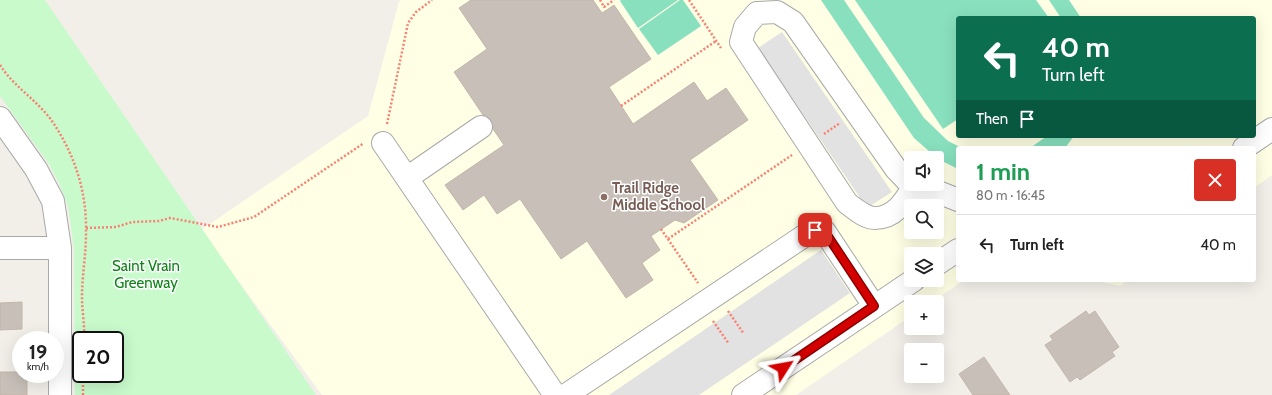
<!DOCTYPE html>
<meta charset="utf-8">
<style>
:root{--surface:#fff;--page:#f2f2f2;--text:#222;--muted:#767676;--line:#e0e0e0}
body{margin:0;font-family:Cabin,sans-serif;background:var(--page);color:var(--text);height:100vh;display:flex;flex-direction:column;font-size:15px;white-space:nowrap}
*{box-sizing:border-box;margin:0}
p{font-size:13px;color:var(--muted)}
.icon{flex:none;width:22px;height:22px;fill:none;stroke:currentColor;stroke-width:2;stroke-linecap:round;stroke-linejoin:round}
.map{position:relative;flex:1;overflow:hidden}
.panel{position:absolute;left:956px;top:146px;width:300px;height:136px;display:flex;flex-direction:column;background:var(--surface);border-radius:4px;box-shadow:0 4px 16px #0002}
.panel>*{flex:none}
.banner{position:absolute;left:956px;top:16px;width:300px;height:122px;border-radius:4px;box-shadow:0 4px 16px #0002;background:#0b6e4f;color:#fff;overflow:hidden}
.tools{position:absolute;left:904px;top:151px;display:grid;gap:8px}
.tools a{display:grid;place-items:center;width:40px;height:40px;border-radius:4px;background:var(--surface);box-shadow:0 4px 16px #0002;font-size:20px}
.speed{position:absolute;left:12px;top:331px;display:flex;gap:8px;font-size:20px;font-weight:700;text-align:center}
.speed>*{display:grid;place-content:center;width:52px;height:52px;border-radius:50%;background:var(--surface);box-shadow:0 4px 16px #0002;line-height:1}
.speed small{font-size:10px;font-weight:400}
.speed .limit{border:2px solid #111;border-radius:6px;background:#fff;color:#111}
.pin{position:absolute;display:grid;place-items:center;width:34px;height:34px;color:#fff;margin:-17px;border-radius:8px;box-shadow:0 2px 6px #0006}
.me{position:absolute;width:44px;margin:-22px;rotate:56deg;stroke-linejoin:round;filter:drop-shadow(0 0 3px #0008)}
.turn{display:flex;align-items:center;gap:14px;height:84px;padding:0 20px;font-size:18px}
.turn .icon{width:52px;height:52px;stroke-width:2.5}
.turn b{display:block;font-size:28px;line-height:34px}
.then{display:flex;align-items:center;height:38px;padding:0 20px;background:#0003;gap:8px;font-size:15px}
.round{display:grid;place-items:center;flex:none;width:42px;height:42px;border-radius:4px;background:var(--page)}
.head{display:flex;align-items:center;justify-content:space-between;height:68px;padding:0 20px}
h1{font-size:24px;font-weight:800;line-height:30px;color:#1e9e55}
ul{padding:0;list-style:none}
li{display:flex;align-items:center;gap:12px;height:60px;padding:0 20px;border-top:1px solid var(--line)}
li div{flex:1}
li b{display:block;font-size:15px}
li em{font-style:normal}
.map>svg:first-child{display:block}
.education{fill:#ffffe5;fill-rule:evenodd}
.park{fill:#c8facc;fill-rule:evenodd}
.pitch{fill:#88e0be}
.parking{fill:#e2e2e2}
.building{fill:#c7bfb8;stroke:#c4b6ab}
.lines{fill:none;stroke-linecap:round;stroke-linejoin:round}
.minor-casing{stroke:#a9a9a9;stroke-width:24}
.path{stroke:#fa8072;stroke-width:2.5;stroke-dasharray:2 2;stroke-linecap:butt}
.minor{stroke:#fff;stroke-width:22}
.route-casing{stroke:#8a0000;stroke-width:10}
.route{stroke:#d40000;stroke-width:7}
.education-dot{fill:#8d6e63;stroke:#fff;stroke-width:1.5}
.labels{text-anchor:middle;stroke-width:3;stroke-linejoin:round;paint-order:stroke}
.education-label{font-size:15px;font-weight:bold;fill:#785e54;stroke:#fff;text-anchor:start}
.park-label{font-size:15px;fill:#0c8416;stroke:#fff}
</style>
<div class="map">
<svg width="1272" height="395" viewBox="0 0 1272 395">
<rect width="100%" height="100%" fill="#f2efe9"/>
<path class="education" d="M401 0H1272V175L1254 188V148H958V280H964L932 302H911V316L796 395H322L201 230 368 116 399 2ZM958 18H1254V136H958ZM911 158H937V184H911ZM911 206H937V232H911ZM911 254H937V280H911Z
M1092 280H1128L1120 286Z"/>
<path class="park" d="M0 0H45L316 395H75L74 248 68 206 59 183 49 164 0 96ZM81 340H115V374H81Z"/>
<path class="pitch" d="M621 0H678L638 28 620 1Z
M680 0H683L701 26 658 55 639 29Z
M821 0H844L924 118 948 141 962 148H958V169L938 159 914 138Z
M855 0H1036L1049 18H958V119L943 129Z
M1049 0H1069L1081 18H1061Z
M1047 136H1074L1065 148H1030Z"/>
<path class="parking" d="M782 32 892 192 867 208 758 48Z
M821 250 850 293 699 395H609Z"/>
<path class="building" d="M471 0H593L602 13 614 5 651 59 609 87 633 124 694 82 707 101 726 88 748 120 690 160 718 200 684 223 675 220 651 236 660 250 642 263 653 280 626 298 587 241 561 259 520 199 497 214 484 195 463 210 445 185 504 145 493 129 491 120 483 115 454 72 487 49 459 8Z
M22 302V329L0 330V303Z
M1086 311 1089 315 1095 311 1119 347 1112 352 1115 356 1080 380 1077 377 1070 382 1045 345 1053 340 1050 336Z
M984 357 1010 395H973L959 374Z
M0 372H21V374H27V395H0Z"/>
<g class="lines">
<g class="minor-casing">
<path id="minor" d="M0 118 36 169 53 201 60 248V395
M383 143 555 395
M1244 148 1272 129
M407 178 481 127
M913 187C905 202 894 218 875 218 865 218 855 209 847 203L741 42 745 27 757 13 777 12 793 22 896 169 913 187 938 192 958 200
M0 248H60
M937 264 958 250
M566 395 810 232 820 230 825 232 874 306
M743 395 914 280"/>
</g>
<path class="path" d="M600 0 604 7 614 0
M689 0 721 48
M0 65C14 87 37 100 52 121 75 155 87 192 86 233 86 255 82 276 82 297 82 311 85 326 84 340
M621 106 716 41
M387 124 408 23 416 12 432 0
M824 134 840 123
M86 228 116 227 132 222 159 221 170 218 218 227 254 217 364 143
M661 229 698 283
M668 239 792 155
M728 311 744 334
M713 321 729 344
M83 395V374"/>
<use href="#minor" class="minor"/>
</g>
<g class="lines">
<g class="route-casing">
<path id="route" d="M783 368 874 306 825 232 815 230"/>
</g>
<use href="#route" class="route"/>
</g>
<circle class="education-dot" cx="604" cy="197" r="4"/>
<g class="labels">
<g class="education-label">
<text x="612" y="193">Trail Ridge<tspan x="612" dy="17">Middle School</tspan></text>
</g>
<g class="park-label">
<text x="146" y="271">Saint Vrain<tspan x="146" dy="17">Greenway</tspan></text>
</g>
</g>
</svg>
<div class="tools">
<a><svg class="icon" aria-label="sound" viewBox="0 0 24 24"><path d="M4 9h4l5-4v14l-5-4H4zM17 9q2 3 0 6"/></svg></a>
<a><svg class="icon" aria-label="search" viewBox="0 0 24 24"><circle cx="10" cy="10" r="6"/><path d="M15 15l6 6"/></svg></a>
<a><svg class="icon" aria-label="layers" viewBox="0 0 24 24"><path d="M12 4l9 5-9 5-9-5zM3 14l9 5 9-5"/></svg></a>
<a>+</a>
<a>−</a>
</div>
<div class="speed"><div>19<small>km/h</small></div><div class="limit">20</div></div>
<div class="pin" style="left:815px;top:230px;background:#d93025"><svg class="icon" aria-label="arrive" viewBox="0 0 24 24"><path d="M6 21V4h12l-3 4 3 4H6"/></svg></div>
<svg class="me" style="left:783px;top:368px" viewBox="-20 -20 40 40"><path d="M0-17L14 15 0 8-14 15z" fill="#d40000" stroke="#fff" stroke-width="4"/></svg>
<div class="banner">
<div class="turn"><svg class="icon" aria-label="left" viewBox="0 0 24 24"><path d="M17 20v-9H6M10 6l-5 5 5 5"/></svg><div><b>40 m</b>Turn left</div></div>
<div class="then">Then<svg class="icon" aria-label="arrive" viewBox="0 0 24 24"><path d="M6 21V4h12l-3 4 3 4H6"/></svg></div>
</div>
<section class="panel">
<div class="head"><div><h1>1 min</h1><p>80 m · 16:45</p></div><a class="round" style="background:#d93025;color:#fff"><svg class="icon" aria-label="close" viewBox="0 0 24 24"><path d="M6 6l12 12M18 6L6 18"/></svg></a></div>
<ul>
<li><svg class="icon" aria-label="left" viewBox="0 0 24 24"><path d="M17 20v-9H6M10 6l-5 5 5 5"/></svg><div><b>Turn left</b></div><em>40 m</em></li>
</ul>
</section>
</div>
